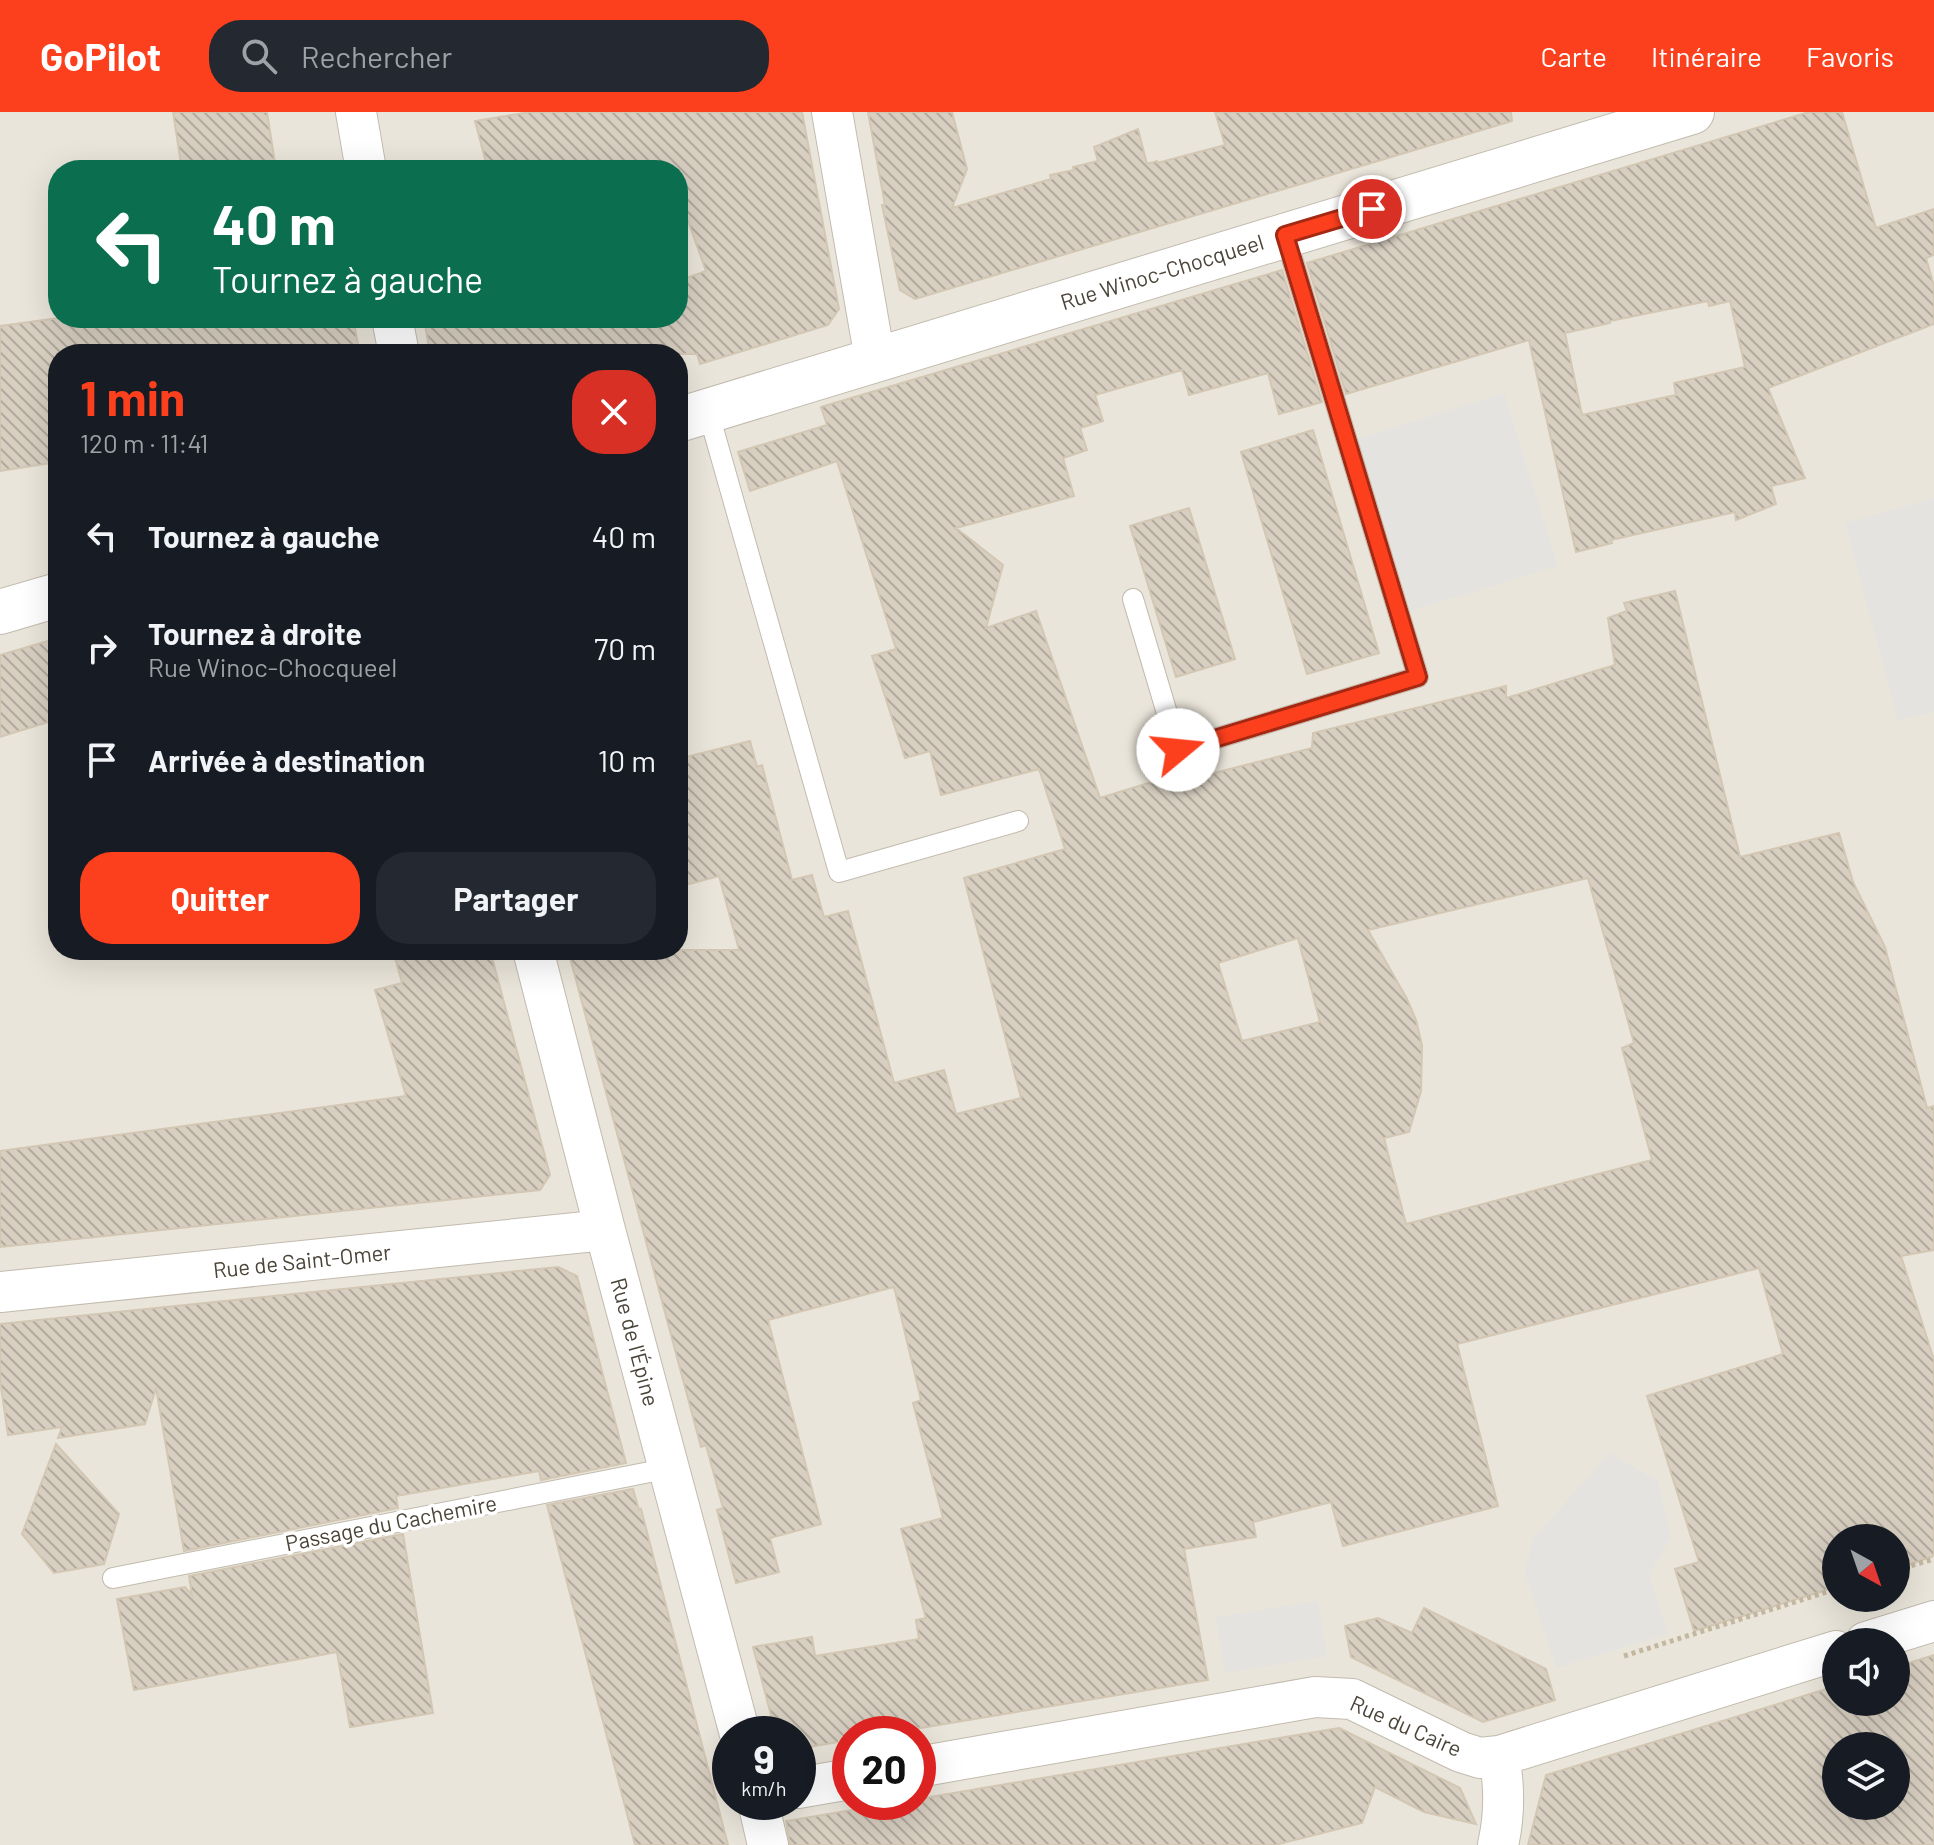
<!DOCTYPE html>
<html lang="fr">
<meta charset="utf-8">
<style>
:root{--surface:#171b24;--page:#242831;--text:#f1f3f6;--muted:#9ea1a6;--accent:#fc3f1d}
body{margin:0;font-family:Barlow,sans-serif;background:var(--page);color:var(--text);height:100vh;display:flex;flex-direction:column;font-size:30px;white-space:nowrap}
*{box-sizing:border-box;margin:0}
p{font-size:26px;color:var(--muted)}
.icon{flex:none;width:44px;height:44px;fill:none;stroke:currentColor;stroke-width:2;stroke-linecap:round;stroke-linejoin:round}
.map{position:relative;flex:1;overflow:hidden}
.sheet{position:absolute;left:48px;top:232px;width:640px;height:616px;display:flex;flex-direction:column;background:var(--surface);border-radius:32px;box-shadow:0 8px 32px #0002}
.sheet>*{flex:none}
.top-card{position:absolute;left:48px;top:48px;width:640px;height:168px;border-radius:32px;box-shadow:0 8px 32px #0002;background:#0b6e4f;color:#fff;overflow:hidden}
.needle{width:52px;rotate:140deg}
.fabs{position:absolute;left:1822px;top:1412px;display:grid;gap:16px}
.fabs a{display:grid;place-items:center;width:88px;height:88px;border-radius:50%;background:var(--surface);box-shadow:0 8px 32px #0002;font-size:40px}
.speed{position:absolute;left:712px;top:1604px;display:flex;gap:16px;font-size:40px;font-weight:700;text-align:center}
.speed>*{display:grid;place-content:center;width:104px;height:104px;border-radius:50%;background:var(--surface);box-shadow:0 8px 32px #0002;line-height:1}
.speed small{font-size:20px;font-weight:400}
.speed .limit{border:12px solid #d22;background:#fff;color:#111}
.pin{position:absolute;display:grid;place-items:center;width:68px;height:68px;color:#fff;margin:-34px;border:4px solid #fff;border-radius:50%;box-shadow:0 2px 8px #0007}
.me{position:absolute;width:88px;margin:-44px;rotate:73deg;stroke-linejoin:round;filter:drop-shadow(0 0 6px #0008)}
.turn{display:flex;align-items:center;gap:28px;height:168px;padding:0 32px;font-size:36px}
.turn .icon{width:104px;height:104px;stroke-width:2.5}
.turn b{display:block;font-size:56px;line-height:68px}
.round{display:grid;place-items:center;flex:none;width:84px;height:84px;border-radius:32px;background:var(--page)}
.overview{display:flex;align-items:center;justify-content:space-between;height:136px;padding:0 32px}
h1{font-size:48px;font-weight:700;line-height:60px;color:var(--accent)}
.button{display:flex;gap:16px;margin-top:auto;padding:16px 32px}
.button a{flex:1;height:92px;border-radius:32px;background:var(--accent);color:#fff;font-size:32px;font-weight:700;line-height:92px;text-align:center}
.button a+a{background:var(--page);color:var(--text)}
ul{padding:0;list-style:none}
li{display:flex;align-items:center;gap:24px;height:112px;padding:0 32px}
li div{flex:1}
li b{display:block;font-size:30px}
li em{font-style:normal}
header{display:flex;align-items:center;gap:48px;box-sizing:border-box;height:112px;padding:0 40px;background:var(--accent);color:#fff}
header strong{font-size:38px}
nav{display:flex;gap:44px;margin-inline-start:auto;font-size:28px}
.search{width:560px;height:72px;background:var(--page);display:flex;align-items:center;gap:20px;box-sizing:border-box;padding:0 28px;border-radius:32px;color:var(--muted);font-size:30px}
.map>svg:first-child{display:block}
.residential{fill:#eae5da;fill-rule:evenodd}
.parking{fill:#e5e3e0}
.building{fill:url(#building-back-hatch);stroke:#d3c7b4;stroke-width:2;fill-rule:evenodd}
.lines{fill:none;stroke-linecap:round;stroke-linejoin:round}
.service-casing{stroke:#c2bbae;stroke-width:22}
.minor-casing{stroke:#c2bbae;stroke-width:42}
.tertiary-casing{stroke:#c2bbae;stroke-width:46}
.path{stroke:#c4b79f;stroke-width:5;stroke-dasharray:4 4;stroke-linecap:butt}
.service{stroke:#fff;stroke-width:20}
.minor{stroke:#fff;stroke-width:40}
.tertiary{stroke:#fff;stroke-width:44}
.route-casing{stroke:#a42913;stroke-width:20}
.route{stroke:#fc3f1d;stroke-width:14}
.labels{text-anchor:middle;stroke-width:7;stroke-linejoin:round;paint-order:stroke}
.street-label{font-size:22px;fill:#4b4439;stroke:#fff}
</style>
<header>
<strong>GoPilot</strong>
<div class="search"><svg class="icon" aria-label="search" viewBox="0 0 24 24"><circle cx="10" cy="10" r="6"/><path d="M15 15l6 6"/></svg>Rechercher</div>
<nav><a>Carte</a><a>Itinéraire</a><a>Favoris</a></nav>
</header>
<div class="map">
<svg width="1934" height="1733" viewBox="0 0 1934 1733">
<defs>
<pattern id="building-back-hatch" width="6" height="6" patternUnits="userSpaceOnUse" patternTransform="scale(2)"><rect width="6" height="6" fill="#d8cfc1"/><path d="M-1 5l2 2M0 0l6 6M5-1l2 2" fill="none" stroke="#b1aa9e"/></pattern>
</defs>
<rect width="100%" height="100%" fill="#f6f3ec"/>
<path class="residential" d="M0 0H1934V1733H0ZM58 58H678V206H58ZM58 242H678V838H58ZM1836 1426H1896V1486H1836ZM1836 1530H1896V1590H1836ZM730 1622H798V1690H730ZM850 1622H918V1690H850ZM1836 1634H1896V1694H1836Z"/>
<path class="parking" d="M1504 281 1558 454 1411 499 1357 327Z
M1934 386V600L1898 609 1845 411Z
M1609 1341 1658 1369 1671 1425 1649 1463 1668 1522 1556 1556 1525 1461 1533 1427Z
M1318 1489 1327 1544 1225 1561 1216 1505Z"/>
<path class="building" d="M173 0H267L276 58H182Z
M530 0H802L839 197 828 213 700 252 697 242H430L424 206H678V169L706 159 678 81V58H488L475 9Z
M868 0H952L967 57 952 96 1051 67 1050 63 1074 58 1073 55 1098 49 1094 35 1138 17 1147 52 1157 49V51L1225 33 1215 0H1511L1512 9 915 187 900 178 882 93H885Z
M1809 0H1842L1876 116 1934 97V143L1926 146 1934 174V212L1768 276 1805 366 1771 374 1776 392 1736 408 1735 400 1611 428 1612 431 1576 440 1529 228 1346 282 1307 151ZM1708 189 1709 194 1730 189 1745 255 1674 271 1676 283 1582 303 1565 221 1610 211V209Z
M1282 158 1322 290 1279 302 1268 261 1189 283 1182 258 1095 283 1103 309 1080 316 1087 338 1063 346 1074 384 956 416 1003 453 986 516 1036 499 1100 686 1161 667 1163 674 1312 636 1313 621 1506 574V586L1615 553 1608 506 1627 499 1624 491 1675 479 1740 745 1839 721 1853 770 1885 835 1927 996 1934 994V1138L1901 1144 1934 1248V1444L1896 1457V1426H1836V1475L1694 1519 1675 1457 1699 1450 1647 1284 1783 1242 1759 1156 1457 1232 1498 1394 1343 1434 1331 1390 1253 1410 1256 1425 1184 1437 1208 1568 885 1622H850V1628L798 1637V1622H776L753 1535 812 1525 815 1544 919 1527 916 1508 926 1506 901 1417 943 1406 913 1291 921 1288 894 1175 768 1208 821 1412 770 1426 779 1460 736 1471 717 1398 723 1396 706 1333 701 1335 568 838H739L719 764 678 775V647L750 629 757 655 762 653 792 768 812 763 824 805 848 799 894 971 944 958 956 1002 1021 986 964 766 1065 737 1039 657 941 683 930 639 905 646 872 544 896 537 837 349 750 379 738 340 827 313 821 295ZM1588 766 1634 931 1622 936 1652 1048 1406 1112 1384 1026 1409 1020 1421 979 1422 933 1416 908 1407 887 1368 818ZM1298 826 1320 910 1242 929 1218 851Z
M58 206H353L360 242H58V350L0 359V214Z
M1313 318 1379 541 1307 562 1241 340Z
M1189 396 1235 547 1176 565 1130 414Z
M58 526V607L0 625V543Z
M393 838H490L550 1063 540 1078 0 1135V1039L406 984 375 878 402 871Z
M558 1155 577 1164 626 1351 541 1368 539 1359 396 1384 398 1396 184 1439 156 1276 145 1312 58 1326 62 1315 8 1323 0 1268V1212Z
M56 1332 119 1402 104 1452 54 1461 22 1422Z
M633 1377 639 1398 641 1397 728 1733H635L547 1393Z
M403 1422 433 1601 350 1615 337 1540 134 1578 117 1487 185 1475 192 1483 189 1464Z
M1424 1496 1546 1557 1555 1588 1483 1610 1351 1545 1345 1514 1378 1506 1412 1521Z
M1934 1543V1733H1528L1546 1663 1836 1574V1590H1896V1555ZM1836 1634H1896V1694H1836Z
M1339 1616 1460 1676 1476 1712 1424 1700 1375 1675 1362 1711 1275 1733H790L786 1709 900 1690H918V1687Z"/>
<g class="lines">
<g class="service-casing">
<path id="service" d="M708 299 839 760 1018 709
M1133 487 1178 638 1418 565 1285 123
M113 1466 670 1356"/>
</g>
<g class="minor-casing">
<path id="minor" d="M356 0 366 58
M832 0 875 247
M392 206 399 242
M533 838 605 1118 740 1622
M0 1180 605 1118
M1866 1530 1934 1509
M918 1655 1315 1585 1352 1587 1461 1640 1480 1646 1499 1644 1836 1539
M798 1676 850 1667
M758 1690 768 1733
M1498 1733C1505 1702 1505 1675 1499 1644"/>
</g>
<g class="tertiary-casing">
<path id="tertiary" d="M678 308 1692 0
M0 500 58 483"/>
</g>
<path class="path" d="M1896 1458 1934 1447
M1624 1544 1836 1477"/>
<use href="#service" class="service"/>
<use href="#minor" class="minor"/>
<use href="#tertiary" class="tertiary"/>
</g>
<g class="lines">
<g class="route-casing">
<path id="route" d="M1178 638 1418 565 1285 123 1372 97"/>
</g>
<use href="#route" class="route"/>
</g>
<g class="labels">
<g class="street-label">
<text transform="translate(1162 160) rotate(-17)" y="8">Rue Winoc-Chocqueel</text>
<text transform="translate(302 1149) rotate(-6)" y="8">Rue de Saint-Omer</text>
<text transform="translate(635 1230) rotate(75)" y="8">Rue de l'Épine</text>
<text transform="translate(391 1411) rotate(-11)" y="8">Passage du Cachemire</text>
<text transform="translate(1406 1614) rotate(24)" y="8">Rue du Caire</text>
</g>
</g>
</svg>
<div class="fabs">
<a><svg class="needle" viewBox="-14 -14 28 28"><path d="M0-13l5 13h-10z" fill="#e53935"/><path d="M0 13l5-13h-10z" fill="#9ea1a6"/></svg></a>
<a><svg class="icon" aria-label="sound" viewBox="0 0 24 24"><path d="M4 9h4l5-4v14l-5-4H4zM17 9q2 3 0 6"/></svg></a>
<a><svg class="icon" aria-label="layers" viewBox="0 0 24 24"><path d="M12 4l9 5-9 5-9-5zM3 14l9 5 9-5"/></svg></a>
</div>
<div class="speed"><div>9<small>km/h</small></div><div class="limit">20</div></div>
<div class="pin" style="left:1372px;top:97px;background:#d93025"><svg class="icon" aria-label="arrive" viewBox="0 0 24 24"><path d="M6 21V4h12l-3 4 3 4H6"/></svg></div>
<svg class="me" style="left:1178px;top:638px" viewBox="-20 -20 40 40"><circle r="19" fill="#fff"/><path d="M0-13L10 11 0 6-10 11z" fill="#fc3f1d"/></svg>
<div class="top-card">
<div class="turn"><svg class="icon" aria-label="left" viewBox="0 0 24 24"><path d="M17 20v-9H6M10 6l-5 5 5 5"/></svg><div><b>40 m</b>Tournez à gauche</div></div>
</div>
<section class="sheet">
<div class="overview"><div><h1>1 min</h1><p>120 m · 11:41</p></div><a class="round" style="background:#d93025;color:#fff"><svg class="icon" aria-label="close" viewBox="0 0 24 24"><path d="M6 6l12 12M18 6L6 18"/></svg></a></div>
<ul>
<li><svg class="icon" aria-label="left" viewBox="0 0 24 24"><path d="M17 20v-9H6M10 6l-5 5 5 5"/></svg><div><b>Tournez à gauche</b></div><em>40 m</em></li>
<li><svg class="icon" aria-label="right" viewBox="0 0 24 24"><path d="M7 20v-9h11M14 6l5 5-5 5"/></svg><div><b>Tournez à droite</b><p>Rue Winoc-Chocqueel</p></div><em>70 m</em></li>
<li><svg class="icon" aria-label="arrive" viewBox="0 0 24 24"><path d="M6 21V4h12l-3 4 3 4H6"/></svg><div><b>Arrivée à destination</b></div><em>10 m</em></li>
</ul>
<div class="button"><a>Quitter</a><a>Partager</a></div>
</section>
</div>
